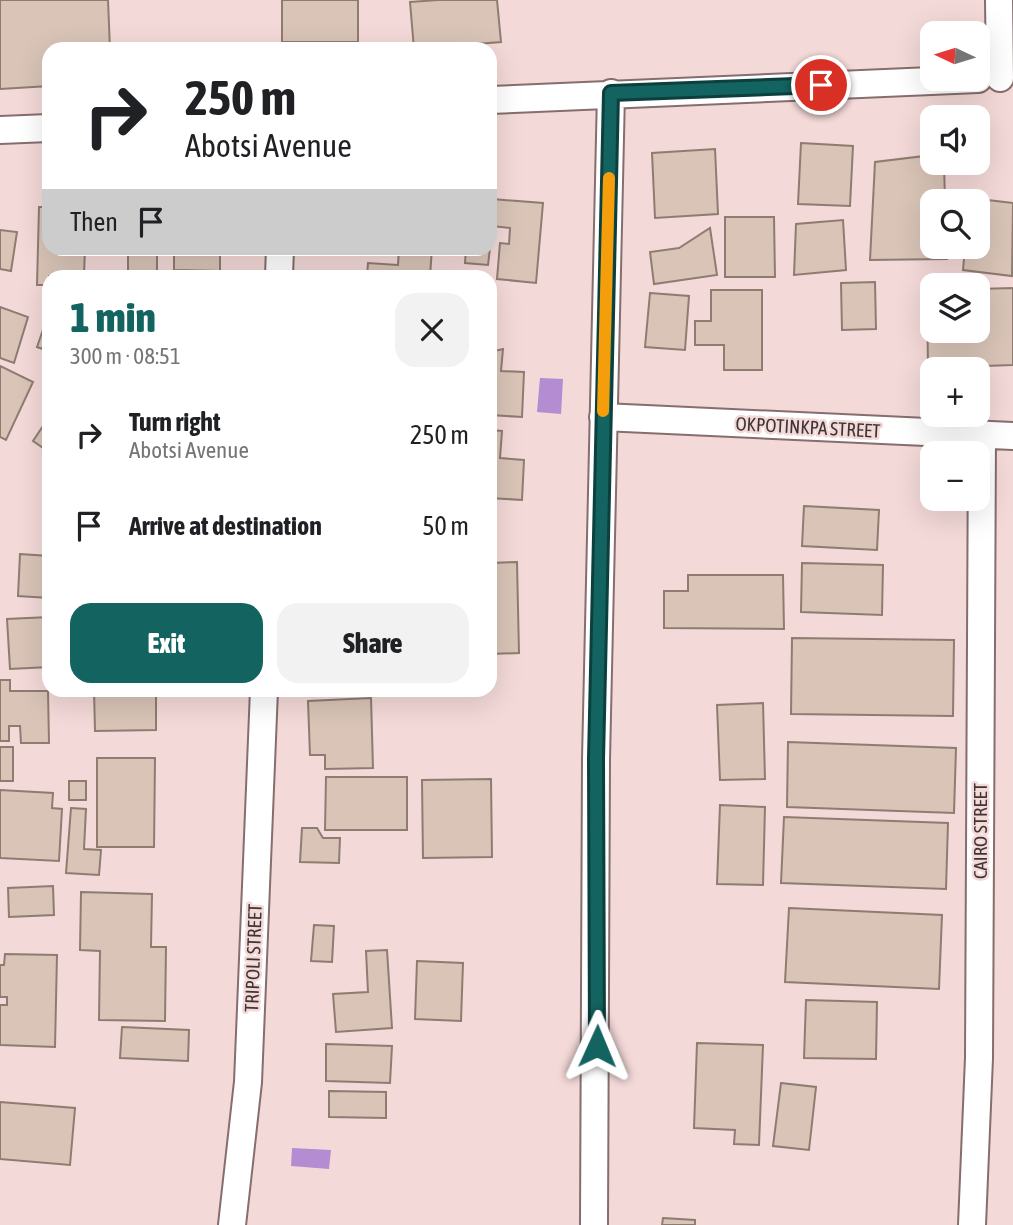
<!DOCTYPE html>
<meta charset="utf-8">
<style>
:root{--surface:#fff;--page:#f2f2f2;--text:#202124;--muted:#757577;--accent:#136360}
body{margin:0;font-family:"Asap Condensed",sans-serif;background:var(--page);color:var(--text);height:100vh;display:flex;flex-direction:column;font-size:26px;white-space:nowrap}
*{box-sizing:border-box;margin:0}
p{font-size:23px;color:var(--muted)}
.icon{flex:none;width:38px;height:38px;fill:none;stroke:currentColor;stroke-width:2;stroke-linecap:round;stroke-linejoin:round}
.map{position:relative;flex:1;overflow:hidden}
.panel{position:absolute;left:42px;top:270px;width:455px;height:427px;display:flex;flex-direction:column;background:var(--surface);border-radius:21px;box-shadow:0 7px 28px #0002}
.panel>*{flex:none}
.hud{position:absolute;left:42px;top:42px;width:455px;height:214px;border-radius:21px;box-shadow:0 7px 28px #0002;background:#fff;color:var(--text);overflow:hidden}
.needle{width:46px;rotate:274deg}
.tools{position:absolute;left:920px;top:21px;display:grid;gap:14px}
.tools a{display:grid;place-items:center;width:70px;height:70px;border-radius:14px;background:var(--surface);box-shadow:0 7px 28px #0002;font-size:35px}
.pin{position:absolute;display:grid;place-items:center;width:60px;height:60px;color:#fff;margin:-30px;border:4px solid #fff;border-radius:50%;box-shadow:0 2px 7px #0007}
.me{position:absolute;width:77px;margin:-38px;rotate:1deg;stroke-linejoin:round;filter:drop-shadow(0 0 5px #0008)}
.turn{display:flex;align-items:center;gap:24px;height:147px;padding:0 28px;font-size:32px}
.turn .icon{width:91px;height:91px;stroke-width:2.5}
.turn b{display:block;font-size:49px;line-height:60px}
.then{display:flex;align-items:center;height:66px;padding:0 28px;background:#0003;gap:14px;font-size:26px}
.round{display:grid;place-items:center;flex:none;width:74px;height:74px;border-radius:21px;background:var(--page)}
.head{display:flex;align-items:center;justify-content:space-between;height:119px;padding:0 28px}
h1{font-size:42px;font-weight:800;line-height:52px;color:var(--accent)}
.button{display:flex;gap:14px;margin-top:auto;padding:14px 28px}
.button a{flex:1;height:80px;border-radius:21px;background:var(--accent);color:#fff;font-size:28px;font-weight:800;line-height:80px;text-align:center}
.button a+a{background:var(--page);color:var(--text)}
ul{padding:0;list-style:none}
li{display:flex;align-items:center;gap:21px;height:91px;padding:0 28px}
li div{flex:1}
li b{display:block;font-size:26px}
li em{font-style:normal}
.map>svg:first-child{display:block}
.water{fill:#b38cd2}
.building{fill:#d9c4b7;stroke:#8f7c71;stroke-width:2}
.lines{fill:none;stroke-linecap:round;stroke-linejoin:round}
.minor-casing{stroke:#856e6d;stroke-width:30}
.minor{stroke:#fff;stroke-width:26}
.route-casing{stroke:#0c403e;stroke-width:18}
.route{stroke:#136360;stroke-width:12}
.slow{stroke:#f59e0b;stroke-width:12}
.labels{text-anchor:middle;stroke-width:5;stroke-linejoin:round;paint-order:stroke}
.street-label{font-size:19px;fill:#3e3434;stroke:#f3d9d8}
</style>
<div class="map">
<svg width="1013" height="1225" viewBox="0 0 1013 1225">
<rect width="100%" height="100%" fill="#f3d9d8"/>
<path class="water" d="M540 378 563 379 561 414 537 412Z
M292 1148 331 1150 329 1169 291 1166Z"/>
<path class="building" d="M0 0H108L110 49H49V86L0 89Z
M282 0H358V42H282Z
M438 0H497L501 42 414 49 410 2Z
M801 143 853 146 850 206 798 204Z
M715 149 718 214 655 218 652 153Z
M933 155V163H944L945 201H933V247H946L947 259 870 260 875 162Z
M971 198 1013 203 1012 276 963 270 965 247H978V201H971Z
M492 199 543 203 536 283 497 279 500 243 509 244 510 228 492 226 490 244Z
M39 207H49V248H85L84 276H49V285H37Z
M725 217H774L775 277H725Z
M843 220 846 270 794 275 796 224Z
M710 228 717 275 654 284 650 252 679 248Z
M0 230 17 232 11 271 0 269Z
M128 248H157V276H128Z
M174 248H220V271L174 270Z
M399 248H432L430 276H367L368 263 398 265Z
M466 248H490L488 265 465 263Z
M875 282 876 329 842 330 841 283Z
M1013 288V365L928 368 927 290H933V331H978V289Z
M711 290H762V370H724V345H695V321H711Z
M650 293 689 296 685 350 645 347Z
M0 307 28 317 14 363 0 358Z
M45 324 49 325V351L37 347Z
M503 349 501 371 524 372 522 417 490 415V352Z
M0 366 33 382 6 440 0 437Z
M49 417V452L33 441Z
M490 430 502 431 500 458 524 460 522 500 490 498Z
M804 506 879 510 877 550 802 546Z
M20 554 49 556V598L18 596Z
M517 562 519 653 490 654V563Z
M802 563 883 565 882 615 801 612Z
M688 575H783L784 629 664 628V591H688Z
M49 617V667L10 669 7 619Z
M792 638 954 640 953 716 791 714Z
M0 680H10V691H48L49 743H21L20 726H9V741H0Z
M94 690H156V730L95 731Z
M371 698 373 768 325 769V755H310L308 701Z
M763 703 765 779 720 780 717 705Z
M788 742 956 748 954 813 787 807Z
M0 747H13V781H0Z
M97 758H155L154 847H97Z
M326 777H407V830H325Z
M491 779 492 857 423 858 422 780Z
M69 781H86V800H69Z
M0 790 53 793 52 808 62 809 59 861 0 858Z
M720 805 765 807 763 885 717 884Z
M71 808 86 809 84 849 101 850 99 875 66 873Z
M784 817 948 823 946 889 781 883Z
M302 828H317L323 838H340L339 863 300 862Z
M53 886 54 915 9 917 8 888Z
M81 892 152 894 151 947H166L165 1021 99 1020 100 951 80 950Z
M789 908 942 915 939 989 785 982Z
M314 925 334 926 332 962 311 961Z
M387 950 392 1028 336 1032 333 994 368 992 366 951Z
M5 954 57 955 55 1047 0 1045V1005H7V997H0V965H4Z
M417 961 463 963 461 1021 415 1019Z
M806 1000 877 1002 876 1059 804 1058Z
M122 1027 189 1030 188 1061 120 1058Z
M697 1043 763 1045 759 1145 734 1144 735 1130 694 1128Z
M326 1044 392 1046 390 1083 326 1081Z
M781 1083 816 1087 809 1150 773 1146Z
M329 1091 386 1092V1118L329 1117Z
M0 1102 75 1108 70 1165 0 1159Z
M663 1218 695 1220V1225H662Z"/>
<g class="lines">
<g class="minor-casing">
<path id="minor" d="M999 0 1000 78
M490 100 978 79
M0 130 49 128
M279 276 280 248
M603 417 1013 436
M232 1225 248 1082 264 690
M594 1225 596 759 611 93
M972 1225 979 1058 982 436"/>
</g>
<use href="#minor" class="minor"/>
</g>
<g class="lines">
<g class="route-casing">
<path id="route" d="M597 1046 596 759 611 93 821 85"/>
</g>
<use href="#route" class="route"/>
<path class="slow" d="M603 411 609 178"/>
</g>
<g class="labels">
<g class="street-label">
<text transform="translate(808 427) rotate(3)" y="7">OKPOTINKPA STREET</text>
<text transform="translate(980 831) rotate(-90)" y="7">CAIRO STREET</text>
<text transform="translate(253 958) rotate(-88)" y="7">TRIPOLI STREET</text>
</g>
</g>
</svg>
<div class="tools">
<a><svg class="needle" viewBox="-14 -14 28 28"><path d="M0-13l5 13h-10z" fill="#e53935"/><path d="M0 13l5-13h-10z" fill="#757577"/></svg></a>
<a><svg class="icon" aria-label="sound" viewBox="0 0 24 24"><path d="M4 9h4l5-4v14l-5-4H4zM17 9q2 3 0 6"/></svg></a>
<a><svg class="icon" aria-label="search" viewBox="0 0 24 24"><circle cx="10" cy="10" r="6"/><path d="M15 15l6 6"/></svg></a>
<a><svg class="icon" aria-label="layers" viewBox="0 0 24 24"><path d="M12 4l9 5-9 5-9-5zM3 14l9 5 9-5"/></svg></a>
<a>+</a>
<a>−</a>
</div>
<div class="pin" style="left:821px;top:85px;background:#d93025"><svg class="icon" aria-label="arrive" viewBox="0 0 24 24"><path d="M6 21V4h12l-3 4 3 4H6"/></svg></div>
<svg class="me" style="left:597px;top:1046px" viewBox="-20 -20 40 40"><path d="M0-17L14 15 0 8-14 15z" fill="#136360" stroke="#fff" stroke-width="4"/></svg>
<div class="hud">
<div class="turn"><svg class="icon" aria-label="right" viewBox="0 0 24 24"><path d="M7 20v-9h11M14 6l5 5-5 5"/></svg><div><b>250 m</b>Abotsi Avenue</div></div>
<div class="then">Then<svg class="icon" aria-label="arrive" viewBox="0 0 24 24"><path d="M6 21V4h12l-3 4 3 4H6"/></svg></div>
</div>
<section class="panel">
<div class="head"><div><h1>1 min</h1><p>300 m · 08:51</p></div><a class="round"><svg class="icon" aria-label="close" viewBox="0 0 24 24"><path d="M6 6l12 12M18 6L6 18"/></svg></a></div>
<ul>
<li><svg class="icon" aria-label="right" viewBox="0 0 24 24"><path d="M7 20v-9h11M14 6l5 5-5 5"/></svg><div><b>Turn right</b><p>Abotsi Avenue</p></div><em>250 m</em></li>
<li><svg class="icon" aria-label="arrive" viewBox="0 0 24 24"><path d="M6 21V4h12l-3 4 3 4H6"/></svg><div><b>Arrive at destination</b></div><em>50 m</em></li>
</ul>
<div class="button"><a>Exit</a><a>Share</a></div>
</section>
</div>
